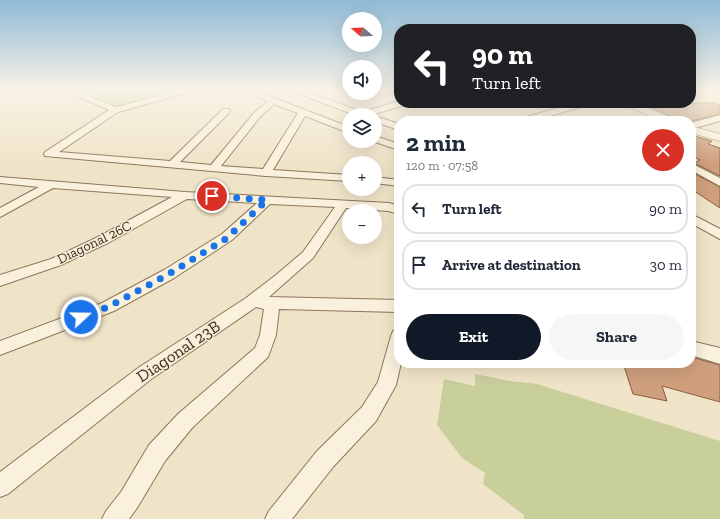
<!DOCTYPE html>
<meta charset="utf-8">
<style>
:root{--surface:#fff;--page:#f6f6f7;--text:#1f2937;--muted:#747a83;--line:#e0e1e3;--accent:#111827}
body{margin:0;font-family:"Zilla Slab",serif;background:var(--page);color:var(--text);height:100vh;display:flex;flex-direction:column;font-size:15px;white-space:nowrap}
*{box-sizing:border-box;margin:0}
p{font-size:13px;color:var(--muted)}
.icon{flex:none;width:22px;height:22px;fill:none;stroke:currentColor;stroke-width:2;stroke-linecap:round;stroke-linejoin:round}
.map{position:relative;flex:1;overflow:hidden}
.details{position:absolute;left:394px;top:116px;width:302px;height:252px;display:flex;flex-direction:column;background:var(--surface);border-radius:16px;box-shadow:0 4px 16px #0002}
.details>*{flex:none}
.hud{position:absolute;left:394px;top:24px;width:302px;height:84px;border-radius:16px;box-shadow:0 4px 16px #0002;background:#202124;color:#fff;overflow:hidden}
.needle{width:26px;rotate:289deg}
.buttons{position:absolute;left:342px;top:12px;display:grid;gap:8px}
.buttons a{display:grid;place-items:center;width:40px;height:40px;border-radius:50%;background:var(--surface);box-shadow:0 4px 16px #0002;font-size:20px}
.pin{position:absolute;display:grid;place-items:center;width:34px;height:34px;color:#fff;margin:-17px;border:2px solid #fff;border-radius:50%;box-shadow:0 1px 4px #0007}
.me{position:absolute;width:44px;margin:-22px;rotate:69deg;stroke-linejoin:round;filter:drop-shadow(0 0 3px #0008)}
.turn{display:flex;align-items:center;gap:14px;height:84px;padding:0 12px;font-size:18px}
.turn .icon{width:52px;height:52px;stroke-width:2.5}
.turn b{display:block;font-size:28px;line-height:34px}
.round{display:grid;place-items:center;flex:none;width:42px;height:42px;border-radius:21px;background:var(--page)}
.headline{display:flex;align-items:center;justify-content:space-between;height:68px;padding:0 12px}
h1{font-size:24px;font-weight:800;line-height:30px}
.action{display:flex;gap:8px;margin-top:auto;padding:8px 12px}
.action a{flex:1;height:46px;border-radius:24px;background:var(--accent);color:#fff;font-size:16px;font-weight:800;line-height:46px;text-align:center}
.action a+a{background:var(--page);color:var(--text)}
ul{padding:0;list-style:none}
li{display:flex;align-items:center;gap:12px;height:50px;margin:0 8px 6px;padding:0 4px;border:2px solid var(--line);border-radius:16px}
li div{flex:1}
li b{display:block;font-size:15px}
li em{font-style:normal}
.map>svg:first-child{display:block}
.green{fill:#c9cf9b}
.building{fill:#cf9f7d;stroke:#8d5f41}
.lines{fill:none;stroke-linecap:round;stroke-linejoin:round}
.minor-casing{stroke:#8d765c;stroke-width:2}
.tertiary-casing{stroke:#8d765c;stroke-width:1}
.minor{fill:#faf1dc;fill-rule:evenodd}
.tertiary{fill:#faf1dc;fill-rule:evenodd}
.route{stroke:#1a73e8;stroke-width:7;stroke-dasharray:0 12.6}
.labels{text-anchor:middle;stroke-width:3;stroke-linejoin:round;paint-order:stroke}
.street-label{font-size:14px;fill:#3d2e20;stroke:#f7eed8}
.near-street-label{font-size:17px;fill:#3d2e20;stroke:#f7eed8}
</style>
<div class="map">
<svg width="720" height="519" viewBox="0 0 720 519">
<rect width="100%" height="100%" fill="#f0e4c8"/>
<path class="green" d="M87 91H177L116 106Z
M475 374 510 381 537 384 720 441V519H524V515L483 484 485 473 462 458 437 425 444 379 475 386Z"/>
<path class="building" d="M640 103H714L720 105V114L691 121H676L675 118Z
M691 135 712 141 708 144 720 148V176L694 163 700 160 691 156Z
M691 172 720 187V208L691 189Z
M691 357 720 365V402L662 386 667 401 633 394 623 363H691Z"/>
<g class="lines">
<g class="minor-casing">
<path id="minor" d="M66 91H77L116 107 178 91H193L118 112 59 152 170 161 223 109H229L230 111 229 113 180 162 211 165 254 113 268 101 244 91H256L349 127V133L305 116 273 170 349 175V181L266 176 45 156 44 154 45 152 109 110ZM274 104 298 113 263 169 221 166 260 117Z
M292 91H304L363 112 399 101V103H406L405 105 371 115H355Z
M576 103H589L588 105 532 121H518L519 119Z
M720 115V121L691 129V123Z
M375 116 399 124V130L375 122Z
M375 136 399 144V150L372 141H375Z
M691 163 720 178V186L691 170Z
M0 177 185 192 389 203 399 206V214L388 211 346 208 313 258 269 297 399 300V312L279 309 276 335 268 357 192 428 165 461 137 508 129 519H102L106 511 121 492 149 445 178 414 255 348 260 335 264 309 256 307 150 380 8 494 0 497V472L138 368 246 298 276 275 303 252 335 207 270 204 232 240 174 278 114 311 0 355V341L102 303 164 270 222 234 257 203 187 199 108 243 61 265 0 286V275L51 259 98 237 172 197 53 188 0 217V208L39 187 0 183Z
M375 177 399 180V186L375 183Z
M691 214 720 229V239L691 223Z
M399 329V363H401L396 385 376 421 333 467 292 519H265L269 511 317 451 362 407 378 382 391 336 393 331Z
M691 341 720 348V364L691 355Z"/>
</g>
<g class="tertiary-casing">
<path id="tertiary" d="M622 103H636L674 119 675 121H661L624 105Z
M691 126 720 134V141L691 133Z"/>
</g>
<use href="#minor" class="minor"/>
<use href="#tertiary" class="tertiary"/>
</g>
<linearGradient id="sky" x2="0" y2="1"><stop stop-color="#8fbad6"/><stop offset="0.55" stop-color="#f8f3e6"/><stop offset="1" stop-color="#f8f3e6" stop-opacity="0"/></linearGradient>
<rect width="720" height="164" fill="url(#sky)"/>
<g class="lines">
<path class="route" d="M81 317 108 307 169 274 227 238 267 200 212 196"/>
</g>
<g class="labels">
<g class="street-label">
<text transform="translate(94 242) rotate(-26)" y="5">Diagonal 26C</text>
</g>
<g class="near-street-label">
<text transform="translate(178 351) rotate(-34)" y="6">Diagonal 23B</text>
</g>
</g>
</svg>
<div class="buttons">
<a><svg class="needle" viewBox="-14 -14 28 28"><path d="M0-13l5 13h-10z" fill="#e53935"/><path d="M0 13l5-13h-10z" fill="#747a83"/></svg></a>
<a><svg class="icon" aria-label="sound" viewBox="0 0 24 24"><path d="M4 9h4l5-4v14l-5-4H4zM17 9q2 3 0 6"/></svg></a>
<a><svg class="icon" aria-label="layers" viewBox="0 0 24 24"><path d="M12 4l9 5-9 5-9-5zM3 14l9 5 9-5"/></svg></a>
<a>+</a>
<a>−</a>
</div>
<div class="pin" style="left:212px;top:196px;background:#d93025"><svg class="icon" aria-label="arrive" viewBox="0 0 24 24"><path d="M6 21V4h12l-3 4 3 4H6"/></svg></div>
<svg class="me" style="left:81px;top:317px" viewBox="-20 -20 40 40"><circle r="17" fill="#1a73e8" stroke="#fff" stroke-width="3"/><path d="M0-11L8 9 0 5-8 9z" fill="#fff"/></svg>
<div class="hud">
<div class="turn"><svg class="icon" aria-label="left" viewBox="0 0 24 24"><path d="M17 20v-9H6M10 6l-5 5 5 5"/></svg><div><b>90 m</b>Turn left</div></div>
</div>
<section class="details">
<div class="headline"><div><h1>2 min</h1><p>120 m · 07:58</p></div><a class="round" style="background:#d93025;color:#fff"><svg class="icon" aria-label="close" viewBox="0 0 24 24"><path d="M6 6l12 12M18 6L6 18"/></svg></a></div>
<ul>
<li><svg class="icon" aria-label="left" viewBox="0 0 24 24"><path d="M17 20v-9H6M10 6l-5 5 5 5"/></svg><div><b>Turn left</b></div><em>90 m</em></li>
<li><svg class="icon" aria-label="arrive" viewBox="0 0 24 24"><path d="M6 21V4h12l-3 4 3 4H6"/></svg><div><b>Arrive at destination</b></div><em>30 m</em></li>
</ul>
<div class="action"><a>Exit</a><a>Share</a></div>
</section>
</div>
